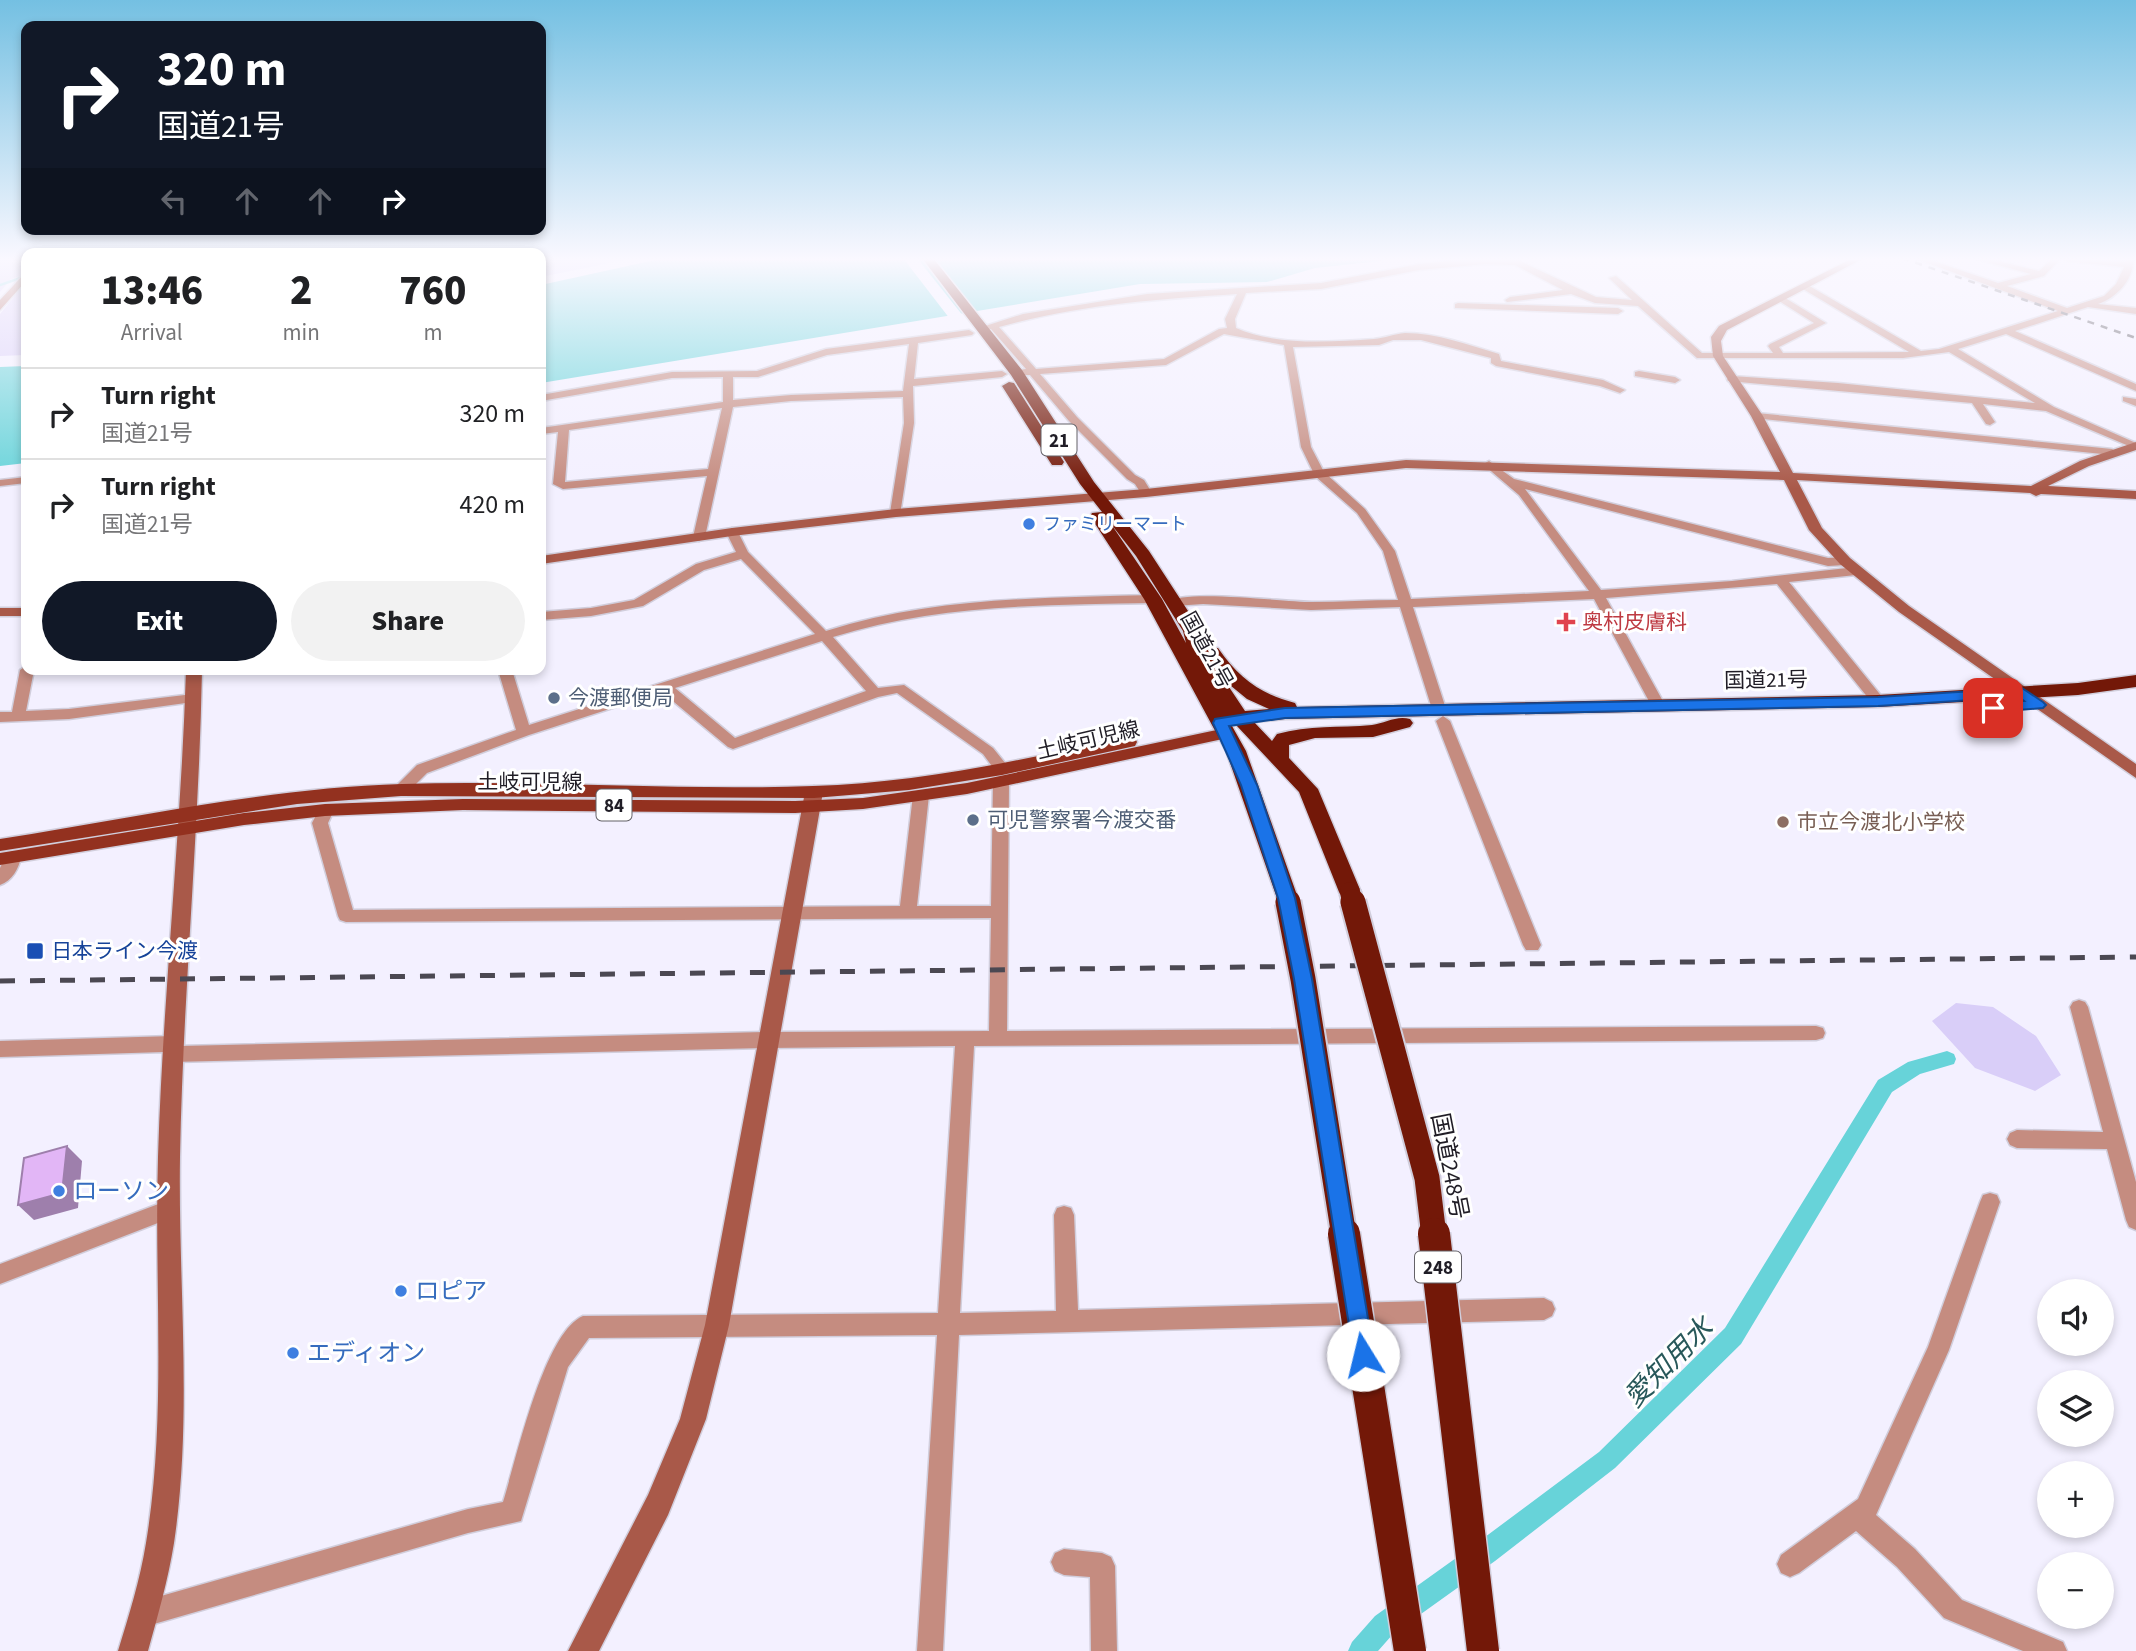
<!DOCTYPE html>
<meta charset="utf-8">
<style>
:root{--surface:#fff;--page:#f2f2f2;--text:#202124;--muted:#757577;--line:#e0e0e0;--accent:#111827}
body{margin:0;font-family:"Source Sans 3","Noto Sans JP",sans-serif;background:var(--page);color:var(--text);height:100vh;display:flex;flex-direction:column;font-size:26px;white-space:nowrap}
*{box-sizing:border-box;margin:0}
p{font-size:23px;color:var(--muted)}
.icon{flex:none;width:38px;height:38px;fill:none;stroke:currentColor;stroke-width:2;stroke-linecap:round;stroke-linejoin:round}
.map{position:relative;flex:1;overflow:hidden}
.panel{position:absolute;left:21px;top:248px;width:525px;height:427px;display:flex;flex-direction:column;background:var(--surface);border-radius:14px;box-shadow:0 4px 10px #0003}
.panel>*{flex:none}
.hud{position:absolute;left:21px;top:21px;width:525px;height:214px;border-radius:14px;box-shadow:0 4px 10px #0003;background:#111827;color:#fff;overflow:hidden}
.fabs{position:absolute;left:2037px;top:1279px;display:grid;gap:14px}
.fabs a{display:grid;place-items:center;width:77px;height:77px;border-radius:50%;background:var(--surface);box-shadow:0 4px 10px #0003;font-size:35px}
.pin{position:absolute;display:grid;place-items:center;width:60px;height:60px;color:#fff;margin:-30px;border-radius:14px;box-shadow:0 4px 10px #0006}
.me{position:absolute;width:77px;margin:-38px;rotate:351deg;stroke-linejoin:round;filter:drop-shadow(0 0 5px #0008)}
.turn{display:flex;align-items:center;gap:24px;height:147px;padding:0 21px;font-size:32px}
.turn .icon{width:91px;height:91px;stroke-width:2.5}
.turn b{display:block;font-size:49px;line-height:60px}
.lanes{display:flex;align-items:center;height:66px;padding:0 21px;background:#0003;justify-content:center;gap:35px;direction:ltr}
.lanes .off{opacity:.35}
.eta{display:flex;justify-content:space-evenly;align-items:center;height:119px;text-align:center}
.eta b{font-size:42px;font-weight:800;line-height:49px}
.primary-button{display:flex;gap:14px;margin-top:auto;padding:14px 21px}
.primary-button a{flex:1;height:80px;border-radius:42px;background:var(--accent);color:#fff;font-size:28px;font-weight:800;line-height:80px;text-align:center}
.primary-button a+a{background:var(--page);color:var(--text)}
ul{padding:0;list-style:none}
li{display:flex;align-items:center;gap:21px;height:91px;padding:0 21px;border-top:2px solid var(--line)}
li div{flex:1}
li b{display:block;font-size:26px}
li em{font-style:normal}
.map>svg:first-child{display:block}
.green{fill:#d9cef8}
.water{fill:#67d3d9}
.pier{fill:#f3f0ff}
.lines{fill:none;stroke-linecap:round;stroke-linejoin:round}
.stream{stroke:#67d3d9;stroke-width:2.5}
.canal{fill:#67d3d9;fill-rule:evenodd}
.street-casing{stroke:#d1cedc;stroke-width:3}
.secondary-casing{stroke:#d1cedc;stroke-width:3}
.primary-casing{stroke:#d1cedc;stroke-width:3}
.highway-casing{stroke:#d1cedc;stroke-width:3}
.street{fill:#c58c80;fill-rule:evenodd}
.secondary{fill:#a95949;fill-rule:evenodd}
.primary{fill:#93311f;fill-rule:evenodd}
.highway{fill:#731808;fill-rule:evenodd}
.rail-far1{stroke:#4b4852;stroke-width:2.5;stroke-dasharray:7 7;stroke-linecap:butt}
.rail{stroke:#4b4852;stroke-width:5;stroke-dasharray:15 15;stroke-linecap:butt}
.highway-bridge-far2-casing{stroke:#d1cedc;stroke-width:24;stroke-linecap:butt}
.highway-bridge-far1-casing{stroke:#d1cedc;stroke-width:29;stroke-linecap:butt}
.highway-bridge-casing{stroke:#d1cedc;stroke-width:35;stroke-linecap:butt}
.highway-bridge-far2{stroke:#731808;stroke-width:20}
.highway-bridge-far1{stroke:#731808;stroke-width:25}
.highway-bridge{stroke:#731808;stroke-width:32}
.shaded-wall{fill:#9e7fac}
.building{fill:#e2b6f6;stroke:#9e7fac;stroke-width:2}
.route{fill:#1a73e8;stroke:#114b97;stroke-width:2}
.shop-dot{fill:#3f7fe0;stroke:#fff;stroke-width:2.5}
.health-dot{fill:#e0444e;stroke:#fff;stroke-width:2.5}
.service-dot{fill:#5c6f8a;stroke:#fff;stroke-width:2.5}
.education-dot{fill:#8d6e63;stroke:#fff;stroke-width:2.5}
.transit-dot{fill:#1a4fb4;stroke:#fff;stroke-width:2.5}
.labels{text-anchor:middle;stroke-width:6;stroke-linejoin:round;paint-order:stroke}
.far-shop-label{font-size:18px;fill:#366cbe;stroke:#fff;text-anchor:start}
.shield{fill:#fff;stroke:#636167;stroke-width:2}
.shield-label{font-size:19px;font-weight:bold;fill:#201d26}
.health-label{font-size:21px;fill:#be3a42;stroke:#fff;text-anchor:start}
.street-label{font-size:21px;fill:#201d26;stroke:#fff}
.service-label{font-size:21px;fill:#4e5e75;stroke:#fff;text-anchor:start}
.education-label{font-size:21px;fill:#785e54;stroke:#fff;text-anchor:start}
.transit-label{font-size:21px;fill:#164399;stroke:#fff;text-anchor:start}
.near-street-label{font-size:24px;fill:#201d26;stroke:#fff}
.near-shop-label{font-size:24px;fill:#366cbe;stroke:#fff;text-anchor:start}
.near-water-label{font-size:28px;font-style:italic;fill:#28585a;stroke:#fff}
</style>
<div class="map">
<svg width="2136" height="1651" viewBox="0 0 2136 1651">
<rect width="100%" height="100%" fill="#f3f0ff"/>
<path class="green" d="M0 258H26V274L11 279 0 292Z
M541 258H635L541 277Z
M26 282V355L0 356V314Z
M1956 1003 1993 1007 2036 1036 2061 1075 2035 1091 1975 1068 1932 1021Z"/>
<path class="water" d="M664 258H1388L1381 261 1315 268 1267 282 1140 284 541 383V285Z
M26 366V463L0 466V367Z"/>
<path class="pier" d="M903 258H917L964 317 950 319Z"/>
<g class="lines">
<path class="stream" d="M0 285 26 276"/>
<path class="canal" d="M1947 1051 1954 1054 1956 1059 1954 1064 1920 1074 1892 1092 1741 1344 1615 1468 1495 1561 1393 1634 1378 1651H1348L1352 1642 1375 1616 1477 1543 1599 1452 1725 1328 1878 1080 1908 1062Z"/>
<g class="street-casing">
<path id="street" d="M1485 258 1520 261 1596 297 1632 300 1609 278 1616 276 1702 353H1773L1768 346 1770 344 1814 323 1779 301 1777 299 1782 296 1826 323 1779 347 1783 353 1909 352 1803 289V285L1806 284 1921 351 1939 349 2058 311 1914 258H1925L1998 283 2031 274 1972 258H1985L2039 271 2053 258H2061L2044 276 2007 286 2067 308 2104 296 2116 284 2124 267 2067 261 2063 258 2125 262 2127 258H2133C2135 278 2117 298 2098 304L2136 308V314L2088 307 2015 331 2136 384V391L2006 334 1958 349 2054 407 2136 443V449L2046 411 1983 404 1995 422 1990 425 1986 424 1972 403 1728 381 1727 379 1732 376 1838 383 2035 403 1949 352 1903 358H1697L1638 306 1595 303 1571 294 1507 302 1505 300 1510 297 1563 290 1515 265 1485 264 1419 270 1321 289 1246 293 1235 319 1236 328C1277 346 1330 342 1374 339 1385 338 1394 334 1405 333 1437 333 1469 345 1499 354L1501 361 1603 380 1625 390 1620 393 1600 386 1496 366 1491 363V358L1421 340H1393L1379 345 1293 347 1311 447 1324 472 1365 509 1395 551 1411 599 1589 591 1519 495 1485 466 1483 464 1489 461 1514 479 1828 558 1845 557 1851 561 1845 565 1828 566 1525 489 1601 590 1732 581 1856 567 1862 571 1856 575 1789 582 1883 698 1885 701 1883 704H1873L1777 584 1606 598 1665 705 1658 709 1651 705 1594 599 1413 607 1446 709 1439 713 1432 709 1400 607 1311 610 1203 604 1174 606 1168 602C1184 589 1285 602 1312 602 1340 602 1369 600 1398 600L1383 551 1357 513 1315 476 1301 447 1284 345 1224 334 1166 365 1040 374 1077 417 1135 475 1144 480 1152 493 1146 496 1142 495 1135 484 1127 479 1069 421 1030 375H1013V371L1026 369 991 329 984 331 979 328 1023 314 1147 294 1321 283 1419 264ZM1237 294 1225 319 1227 328 1219 329 1164 359 1036 369 999 327C1076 305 1158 299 1237 294Z
M1458 303 1618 308 1623 311 1618 314 1455 308V304Z
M969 330 974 333 972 335 918 343 914 379 1002 371 1007 374 1002 377 913 386 914 423 900 515H892L890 513 904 423 903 397 791 401 733 407 705 537 699 541 693 537 707 476 563 489 553 484 558 432 541 434V428L723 402V377L672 378 541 401V395L672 372 757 371 826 349ZM909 344 903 391 791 395 733 400V377H758L827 355ZM722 408 708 469 565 482 569 430Z
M1639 371 1675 377 1680 380 1675 383 1635 376V372Z
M2123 397 2136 399V406L2123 401Z
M1757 413 2112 449 2117 452 2112 455 1753 418 1752 416Z
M26 477V483L0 486V480Z
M732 528 738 532 748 552 826 631C933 597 1042 598 1153 595L1159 599 1153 603C1045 605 937 604 833 637L878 688 904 685 993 748 1010 769 1002 774 997 773 983 754 897 693 878 697 733 749 728 747 662 692 529 735 427 773 406 794H396L393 790 396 786 417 765 516 730 498 670H512L529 725 815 634 741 559 704 570 643 606 591 616 541 620V612L591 608 634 600 696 564 736 552 726 532ZM822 641 866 691 735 738 675 688Z
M26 666V670H34L26 711 69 709 193 694 200 698 193 702 69 719 0 722V712H12L20 670Z
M1443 716 1450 721 1541 945 1538 950H1526L1523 945 1436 721Z
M1001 778 1009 783 1007 1031 1816 1026 1823 1028 1825 1033 1823 1038 1816 1040 974 1046 960 1313 1056 1311 1054 1215 1057 1208 1064 1206 1071 1208 1074 1215 1078 1310 1544 1298 1552 1302 1555 1309 1552 1316 1544 1320 959 1335 943 1651H917L937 1335 589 1338 568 1367 521 1521 468 1533 147 1626 138 1622 134 1613 138 1604 147 1600 468 1509 503 1502C516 1461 544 1332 583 1316L938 1313 955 1046 768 1048 172 1062 165 1059 164 1052 0 1057V1041L173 1036 180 1039 181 1046 768 1032 989 1031 991 918 346 922 340 920 338 916 312 823 321 806H331L334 810 328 823 353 910 900 906 913 795 921 790 929 795 917 906H991L993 783Z
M13 851 21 857C19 868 12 881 0 885V868L7 853Z
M2079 1000 2085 1002 2088 1007 2136 1182V1230L2129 1227 2126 1220 2107 1149 2017 1148 2010 1145 2007 1139 2010 1133 2017 1130 2103 1132 2070 1007 2073 1002Z
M1990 1193 1997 1195 2000 1202 1949 1350 1876 1515 1915 1549 1962 1600 2063 1642 2067 1651H2023L1944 1618 1897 1567 1856 1531 1799 1573 1790 1577 1781 1573 1777 1564 1781 1555 1858 1499 1928 1347 1980 1202 1983 1195Z
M169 1200 176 1202 179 1209 176 1216 0 1284V1264Z
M1064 1549 1102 1553 1111 1557 1115 1566 1117 1651H1091L1090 1577 1064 1575 1055 1571 1051 1562 1055 1553Z"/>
</g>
<g class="secondary-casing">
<path id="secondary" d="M1853 258H1864L1727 330 1721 341 1723 356 1763 416 1793 473 2031 486 2080 461 2136 442V450L2089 466 2048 486 2136 491V499L2041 494 2036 496 2030 493 1797 480 1822 528 1850 558 1909 606 2136 764V778L1899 612 1840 564 1809 530 1784 480 1406 468 1146 497 896 517 732 536 541 564V556L732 528 896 509 1146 489 1406 460 1780 472 1751 416 1713 356 1711 337 1719 326Z
M26 272V281L0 310V300Z
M0 608H26V616H0Z
M186 670H202C199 833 183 994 180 1157 178 1286 193 1415 174 1543 168 1580 158 1615 148 1651H118C129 1615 140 1580 146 1543 167 1416 154 1286 158 1157 163 994 181 833 186 670Z
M814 786 823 792 729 1325 706 1419 668 1515 599 1651H568L648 1495 680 1419 705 1325 805 792Z"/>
</g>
<g class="primary-casing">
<path id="primary" d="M1226 728 1234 733 1232 737 967 794 863 809 795 813 463 810 325 816 244 825 0 865V853L244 813 325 804 463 799 795 801 863 798 967 783Z
M1129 737 1135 738 1137 742 1135 746 1002 775 909 790 814 798 401 796 297 804 0 851V839C132 818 268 788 402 784 539 780 676 791 813 786 920 783 1025 759 1129 737Z"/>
</g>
<g class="highway-casing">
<path id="highway" d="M922 258H933L1022 370 1094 482 1149 551 1201 631 1206 648H1218C1239 678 1260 694 1295 703L1297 707 1878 695 2078 683 2136 675V687L2078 695 1878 707 1285 719 1254 722 1272 741 1277 734C1309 725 1339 728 1372 725 1385 723 1397 715 1410 719L1413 723 1410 727 1373 737 1315 738 1289 745V758L1318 789 1361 892 1358 898 1350 900 1342 898 1339 892 1299 792 1236 725 1232 726 1246 751 1298 898 1295 904 1287 906 1279 904 1226 751 1144 599 1090 516 1092 513 1102 512 1080 484 1011 375ZM1111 524 1136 556 1183 631 1186 643 1162 599ZM1225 681 1247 699 1269 709 1245 711Z
M1009 382 1014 383 1064 462 1062 465H1052L1050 462 1002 386Z"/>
</g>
<use href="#street" class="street"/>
<use href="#secondary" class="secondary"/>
<use href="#primary" class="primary"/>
<use href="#highway" class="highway"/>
<path class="rail-far1" d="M1902 258 2136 338"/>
<path class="rail" d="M0 981 2136 957"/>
<g class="highway-bridge-far2-casing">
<path id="highway-bridge-far2" d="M1350 892 1353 904
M1287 898 1288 904"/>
</g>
<g class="highway-bridge-far1-casing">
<path id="highway-bridge-far1" d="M1288 902 1303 979 1344 1236
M1353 902 1427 1178 1434 1236"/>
</g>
<g class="highway-bridge-casing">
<path id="highway-bridge" d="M1344 1234 1410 1651
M1434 1234 1483 1651"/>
</g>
<use href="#highway-bridge-far2" class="highway-bridge-far2"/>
<use href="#highway-bridge-far1" class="highway-bridge-far1"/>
<use href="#highway-bridge" class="highway-bridge"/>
</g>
<path class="shaded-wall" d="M67 1146 82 1161 78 1208 34 1220 18 1205Z"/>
<path class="building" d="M67 1146 62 1193 18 1205 24 1158Z"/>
<linearGradient id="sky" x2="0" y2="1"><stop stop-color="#74c0e2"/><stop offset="0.53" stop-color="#faf8ff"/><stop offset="1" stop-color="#faf8ff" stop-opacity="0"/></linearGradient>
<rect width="2136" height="489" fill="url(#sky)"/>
<path class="route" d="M2022 688 2043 702 2046 705 2043 708 1993 712 1986 708 1993 703 2024 701 2019 697 1878 706 1285 718 1229 726 1257 785 1295 898 1312 979 1374 1355 1371 1363 1363 1367 1355 1363 1294 979 1278 898 1241 785 1213 723 1215 719 1285 708 1878 697Z"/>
<g class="shop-dot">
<circle cx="1029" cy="524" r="7"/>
<circle cx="59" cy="1191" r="7"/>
<circle cx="401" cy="1291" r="7"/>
<circle cx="293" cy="1353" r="7"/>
</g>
<path class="health-dot" d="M1562.5 611.5h7v7h7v7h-7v7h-7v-7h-7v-7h7z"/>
<g class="service-dot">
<circle cx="554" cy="698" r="7"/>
<circle cx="973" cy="820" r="7"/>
</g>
<circle class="education-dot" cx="1783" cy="822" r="7"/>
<rect class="transit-dot" x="26" y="942" width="18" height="18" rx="3.5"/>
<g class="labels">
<g class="far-shop-label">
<text x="1043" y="530">ファミリーマート</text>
</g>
<g class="shield">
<rect x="1041.5" y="424.5" width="35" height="31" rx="5"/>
<rect x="596.5" y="789.5" width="35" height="31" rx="5"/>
<rect x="1415" y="1251.5" width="46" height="31" rx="5"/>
</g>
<g class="shield-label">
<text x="1059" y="447">21</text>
<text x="614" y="812">84</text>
<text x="1438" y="1274">248</text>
</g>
<g class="health-label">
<text x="1582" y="629">奥村皮膚科</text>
</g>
<g class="street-label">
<text transform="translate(1207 650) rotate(61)" y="7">国道21号</text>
<text transform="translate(1766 680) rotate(-1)" y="7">国道21号</text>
<text transform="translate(1088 740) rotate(-13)" y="7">土岐可児線</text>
<text x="530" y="789">土岐可児線</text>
</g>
<g class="service-label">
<text x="568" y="705">今渡郵便局</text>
<text x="987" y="827">可児警察署今渡交番</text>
</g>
<g class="education-label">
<text x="1797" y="829">市立今渡北小学校</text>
</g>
<g class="transit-label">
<text x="51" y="958">日本ライン今渡</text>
</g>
<g class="near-street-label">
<text transform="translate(1450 1166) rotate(79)" y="8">国道248号</text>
</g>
<g class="near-shop-label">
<text x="73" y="1199">ローソン</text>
<text x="415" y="1299">ロピア</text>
<text x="307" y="1361">エディオン</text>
</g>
<g class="near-water-label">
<text transform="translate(1668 1362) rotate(-45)" y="10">愛知用水</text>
</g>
</g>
</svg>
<div class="fabs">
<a><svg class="icon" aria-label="sound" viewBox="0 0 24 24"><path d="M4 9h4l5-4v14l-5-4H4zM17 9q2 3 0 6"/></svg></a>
<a><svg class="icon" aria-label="layers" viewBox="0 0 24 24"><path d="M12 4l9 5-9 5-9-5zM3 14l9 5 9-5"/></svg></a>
<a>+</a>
<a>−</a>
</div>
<div class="pin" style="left:1993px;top:708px;background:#d93025"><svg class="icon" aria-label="arrive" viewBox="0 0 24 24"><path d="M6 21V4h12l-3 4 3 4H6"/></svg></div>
<svg class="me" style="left:1363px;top:1355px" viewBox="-20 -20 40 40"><circle r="19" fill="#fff"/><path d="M0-13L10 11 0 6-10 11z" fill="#1a73e8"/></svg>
<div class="hud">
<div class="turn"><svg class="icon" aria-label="right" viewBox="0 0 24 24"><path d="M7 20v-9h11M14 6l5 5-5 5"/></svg><div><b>320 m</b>国道21号</div></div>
<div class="lanes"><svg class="icon off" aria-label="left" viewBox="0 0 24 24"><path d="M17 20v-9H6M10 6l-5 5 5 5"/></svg><svg class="icon off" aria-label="ahead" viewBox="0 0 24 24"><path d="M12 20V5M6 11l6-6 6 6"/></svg><svg class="icon off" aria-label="ahead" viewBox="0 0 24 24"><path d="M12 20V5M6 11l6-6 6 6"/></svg><svg class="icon" aria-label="right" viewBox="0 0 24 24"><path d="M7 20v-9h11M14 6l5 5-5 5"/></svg></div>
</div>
<section class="panel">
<div class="eta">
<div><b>13:46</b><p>Arrival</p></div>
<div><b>2</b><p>min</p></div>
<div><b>760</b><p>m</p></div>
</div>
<ul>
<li><svg class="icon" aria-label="right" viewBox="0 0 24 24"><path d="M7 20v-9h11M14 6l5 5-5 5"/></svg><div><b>Turn right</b><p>国道21号</p></div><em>320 m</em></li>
<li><svg class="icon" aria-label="right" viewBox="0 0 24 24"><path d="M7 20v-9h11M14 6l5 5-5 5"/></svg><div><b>Turn right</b><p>国道21号</p></div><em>420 m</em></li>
</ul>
<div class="primary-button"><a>Exit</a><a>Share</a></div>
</section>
</div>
